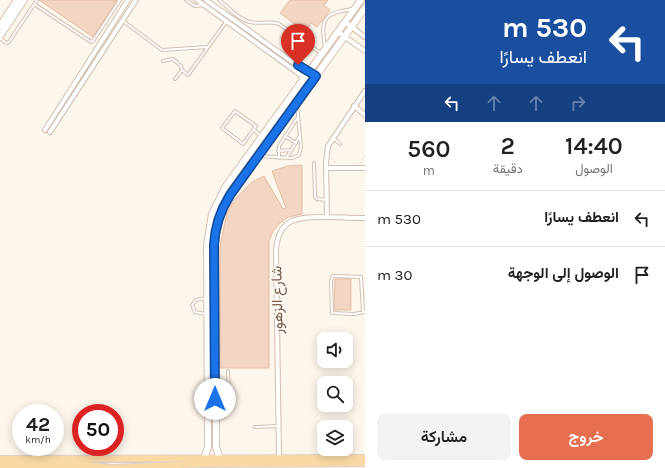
<!DOCTYPE html>
<html lang="ar">
<meta charset="utf-8">
<style>
:root{--surface:#fff;--page:#f2f2f2;--text:#202124;--muted:#757577;--line:#e0e0e0;--accent:#e76f51}
body{margin:0;font-family:Karla,Vazirmatn,sans-serif;background:var(--page);color:var(--text);direction:rtl;height:100vh;display:flex;flex-direction:column;font-size:15px;white-space:nowrap}
*{box-sizing:border-box;margin:0}
p{font-size:13px;color:var(--muted)}
.icon{flex:none;width:22px;height:22px;fill:none;stroke:currentColor;stroke-width:2;stroke-linecap:round;stroke-linejoin:round}
.map{position:relative;flex:1;overflow:hidden;direction:ltr}
.side{display:flex;flex-direction:column;background:var(--surface);width:300px}
.side>*{flex:none}
.guide{background:#1a4fa0;color:#fff;overflow:hidden}
.controls{position:absolute;left:317px;top:332px;display:grid;gap:8px}
.controls a{display:grid;place-items:center;width:36px;height:36px;border-radius:8px;background:var(--surface);box-shadow:0 2px 10px #0003;font-size:20px}
.speed{position:absolute;left:12px;top:404px;display:flex;gap:8px;font-size:20px;font-weight:700;text-align:center}
.speed>*{display:grid;place-content:center;width:52px;height:52px;border-radius:50%;background:var(--surface);box-shadow:0 2px 10px #0003;line-height:1}
.speed small{font-size:10px;font-weight:400}
.speed .limit{border:6px solid #d22;background:#fff;color:#111}
.pin{position:absolute;display:grid;place-items:center;width:34px;height:34px;color:#fff;margin:-41px -17px;border-radius:50% 50% 50% 0;rotate:-45deg;box-shadow:0 0 4px #0007}
.pin .icon{rotate:45deg}
.me{position:absolute;width:44px;margin:-22px;rotate:0deg;stroke-linejoin:round;filter:drop-shadow(0 0 3px #0008)}
.turn{display:flex;align-items:center;gap:14px;height:84px;padding:0 12px;font-size:18px}
.turn .icon{width:52px;height:52px;stroke-width:2.5}
.turn b{display:block;font-size:28px;line-height:34px}
.lanes{display:flex;align-items:center;height:38px;padding:0 12px;background:#0003;justify-content:center;gap:20px;direction:ltr}
.lanes .off{opacity:.35}
.eta{display:flex;justify-content:space-evenly;align-items:center;height:68px;text-align:center}
.eta b{font-size:24px;font-weight:600;line-height:28px}
.primary-button{display:flex;gap:8px;margin-top:auto;padding:8px 12px}
.primary-button a{flex:1;height:46px;border-radius:8px;background:var(--accent);color:#fff;font-size:16px;font-weight:600;line-height:46px;text-align:center}
.primary-button a+a{background:var(--page);color:var(--text)}
ul{padding:0;list-style:none}
li{display:flex;align-items:center;gap:12px;height:56px;padding:0 12px;border-top:1px solid var(--line)}
li div{flex:1}
li b{display:block;font-size:15px}
li em{font-style:normal}
main{display:flex;flex:1;min-height:0}
.map>svg:first-child{display:block}
.building{fill:#f3d5c3;stroke:#e6bba3}
.lines{fill:none;stroke-linecap:round;stroke-linejoin:round}
.lane-casing{stroke:#d1beb0;stroke-width:4}
.street-casing{stroke:#d1beb0;stroke-width:6}
.secondary-casing{stroke:#d6c0b0;stroke-width:8}
.primary-casing{stroke:#dad1cd;stroke-width:8}
.path{stroke:#d9b8a5;stroke-width:1;stroke-dasharray:1 3;stroke-linecap:butt}
.lane{stroke:#fff;stroke-width:2}
.street{stroke:#fff;stroke-width:4}
.secondary{stroke:#fff;stroke-width:6}
.primary{stroke:#fbd9a5;stroke-width:6}
.route-casing{stroke:#114b97;stroke-width:10}
.route{stroke:#1a73e8;stroke-width:7}
.labels{text-anchor:middle;stroke-width:3.5;stroke-linejoin:round;paint-order:stroke}
.street-label{font-size:15px;fill:#7a5c4d;stroke:#fffaf3}
</style>
<main>
<section class="side">
<div class="guide">
<div class="turn"><svg class="icon" aria-label="left" viewBox="0 0 24 24"><path d="M17 20v-9H6M10 6l-5 5 5 5"/></svg><div><b>530 m</b>انعطف يسارًا</div></div>
<div class="lanes"><svg class="icon" aria-label="left" viewBox="0 0 24 24"><path d="M17 20v-9H6M10 6l-5 5 5 5"/></svg><svg class="icon off" aria-label="ahead" viewBox="0 0 24 24"><path d="M12 20V5M6 11l6-6 6 6"/></svg><svg class="icon off" aria-label="ahead" viewBox="0 0 24 24"><path d="M12 20V5M6 11l6-6 6 6"/></svg><svg class="icon off" aria-label="right" viewBox="0 0 24 24"><path d="M7 20v-9h11M14 6l5 5-5 5"/></svg></div>
</div>
<div class="eta">
<div><b>14:40</b><p>الوصول</p></div>
<div><b>2</b><p>دقيقة</p></div>
<div><b>560</b><p>m</p></div>
</div>
<ul>
<li><svg class="icon" aria-label="left" viewBox="0 0 24 24"><path d="M17 20v-9H6M10 6l-5 5 5 5"/></svg><div><b>انعطف يسارًا</b></div><em>530 m</em></li>
<li><svg class="icon" aria-label="arrive" viewBox="0 0 24 24"><path d="M6 21V4h12l-3 4 3 4H6"/></svg><div><b>الوصول إلى الوجهة</b></div><em>30 m</em></li>
</ul>
<div class="primary-button"><a>خروج</a><a>مشاركة</a></div>
</section>
<div class="map">
<svg width="365" height="468" viewBox="0 0 365 468">
<rect width="100%" height="100%" fill="#fdf6ec"/>
<path class="building" d="M39 0H117L93 37Z
M290 0H328L324 5 330 10 317 27 311 23 305 32 280 13Z
M302 165V214L288 217 280 223 273 231 269 241V368H220V246L227 213 234 200 252 182 264 176 283 209 286 208 272 171 288 166Z
M335 279H351V310H334Z"/>
<g class="lines">
<g class="lane-casing">
<path id="lane" d="M186 0 195 6 203 5
M219 0C228 7 239 20 250 22 260 24 269 21 279 24L321 53
M34 4 91 42 93 41 120 0
M123 21 162 50 208 47
M0 38 6 43 9 42 37 0
M325 47C320 18 324 13 353 9
M163 61 173 59 181 66 182 70 175 79
M182 70 188 75 226 22
M235 111 256 126 243 144 222 128Z
M254 130 261 136
M285 136 296 143
M333 138 340 144
M278 151 291 150
M259 156 292 158 299 155 301 147 297 104
M287 157 299 137
M279 158V146L298 117
M314 163 315 197 317 199 327 200
M206 298 196 300 192 305 195 312 206 314
M363 312 361 277 333 276 331 281 332 313 354 314 365 312
M216 392 226 391 229 389 228 371
M255 427 278 426"/>
</g>
<g class="street-casing">
<path id="street" d="M197 0 298 73 310 84
M206 0 301 68 316 76
M345 22 365 37
M338 32 365 51
M354 106 365 115
M45 130 128 0
M50 132 136 0
M326 168H365
M327 217 326 162 328 146 365 91
M279 458 276 251C278 218 297 217 324 217 338 217 351 218 365 218"/>
</g>
<g class="secondary-casing">
<path id="secondary" d="M0 26 17 0
M0 36 24 0
M203 462 208 447 207 245 212 214 226 186 361 0
M221 463 216 447 215 240 219 216 233 191 365 8"/>
</g>
<g class="primary-casing">
<path id="primary" d="M0 459 365 458
M0 465H87L112 468
M112 468 200 464 365 463"/>
</g>
<path class="path" d="M331 159 337 163
M360 163 365 155"/>
<use href="#lane" class="lane"/>
<use href="#street" class="street"/>
<use href="#secondary" class="secondary"/>
<use href="#primary" class="primary"/>
</g>
<g class="lines">
<g class="route-casing">
<path id="route" d="M215 399 214 245C215 226 220 211 230 195L316 76 298 65"/>
</g>
<use href="#route" class="route"/>
</g>
<g class="labels">
<g class="street-label">
<text transform="translate(277 300) rotate(-91)" y="5">شارع الزهور</text>
</g>
</g>
</svg>
<div class="controls">
<a><svg class="icon" aria-label="sound" viewBox="0 0 24 24"><path d="M4 9h4l5-4v14l-5-4H4zM17 9q2 3 0 6"/></svg></a>
<a><svg class="icon" aria-label="search" viewBox="0 0 24 24"><circle cx="10" cy="10" r="6"/><path d="M15 15l6 6"/></svg></a>
<a><svg class="icon" aria-label="layers" viewBox="0 0 24 24"><path d="M12 4l9 5-9 5-9-5zM3 14l9 5 9-5"/></svg></a>
</div>
<div class="speed"><div>42<small>km/h</small></div><div class="limit">50</div></div>
<div class="pin" style="left:298px;top:65px;background:#d93025"><svg class="icon" aria-label="arrive" viewBox="0 0 24 24"><path d="M6 21V4h12l-3 4 3 4H6"/></svg></div>
<svg class="me" style="left:215px;top:399px" viewBox="-20 -20 40 40"><circle r="19" fill="#fff"/><path d="M0-13L10 11 0 6-10 11z" fill="#1a73e8"/></svg>
</div>
</main>
